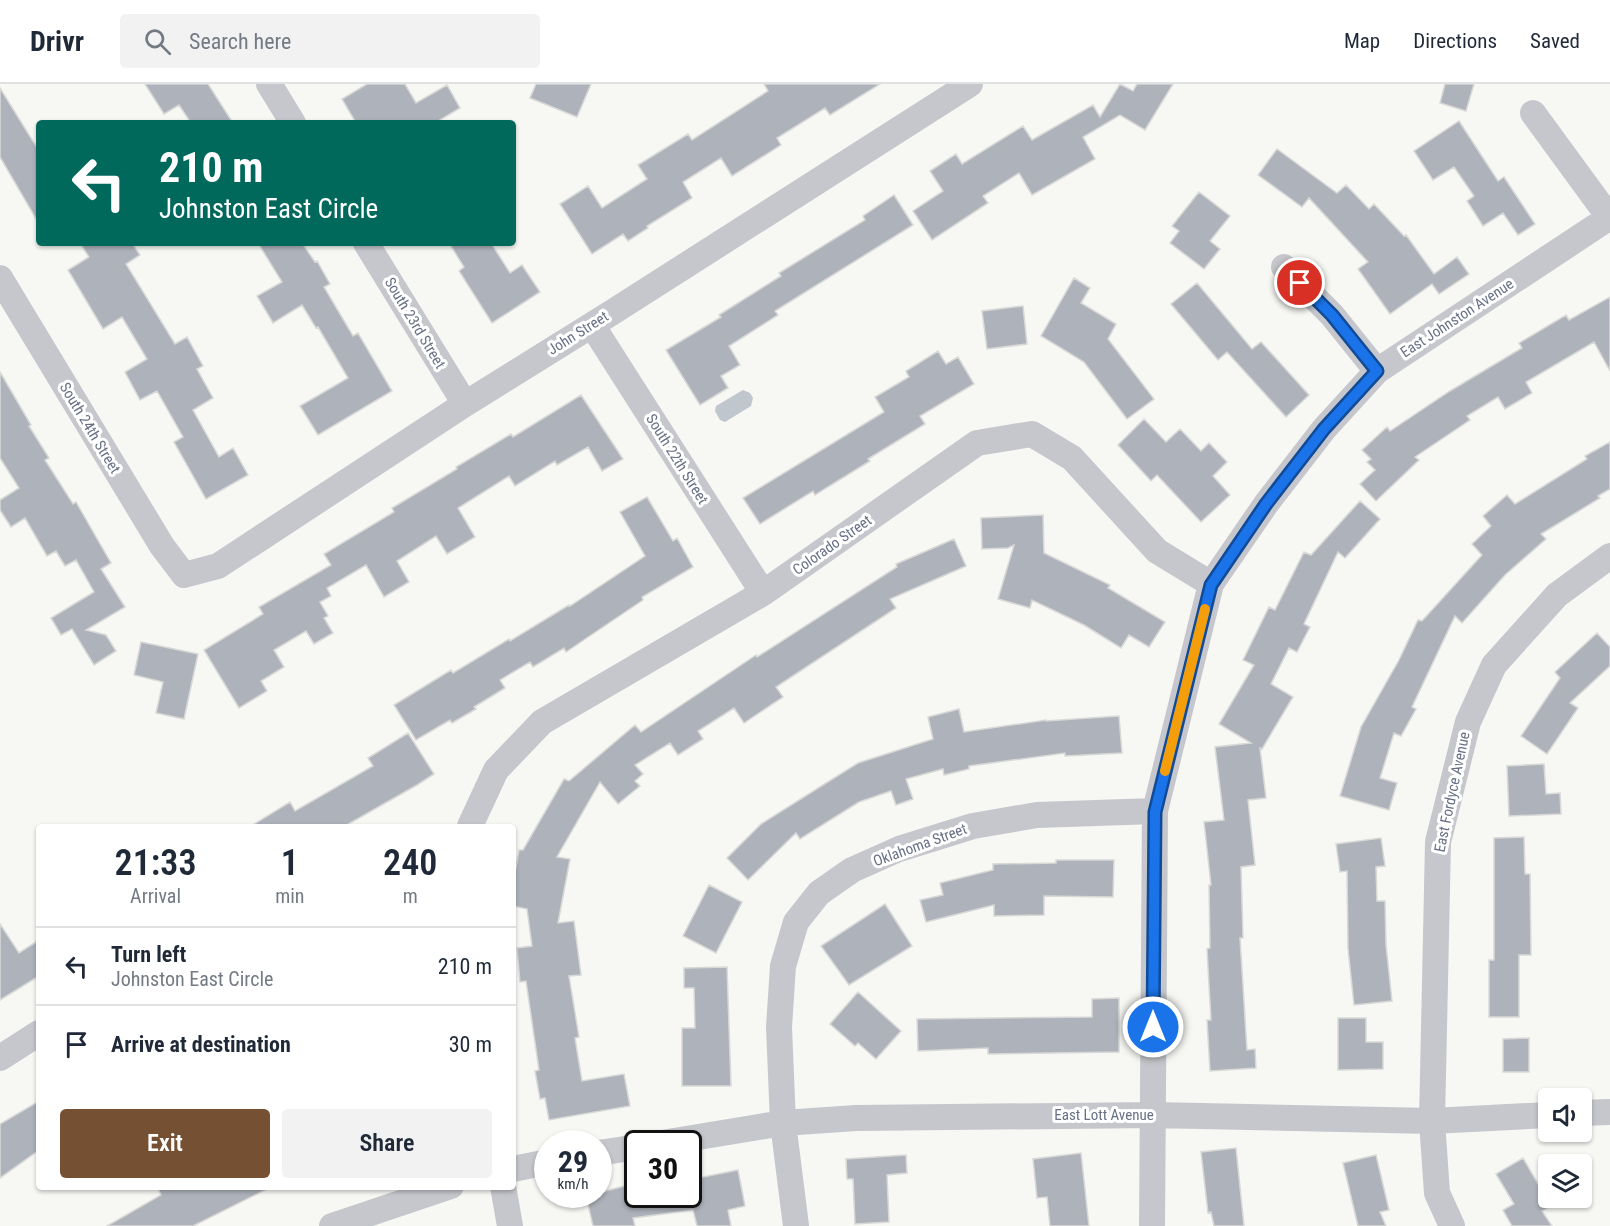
<!DOCTYPE html>
<style>
:root{--surface:#fff;--page:#f2f2f3;--text:#1f2937;--muted:#747a83;--line:#e0e1e3;--accent:#765032}
body{margin:0;font-family:"Roboto Condensed",sans-serif;background:var(--page);color:var(--text);height:100vh;display:flex;flex-direction:column;font-size:22px;white-space:nowrap}
*{box-sizing:border-box;margin:0}
p{font-size:20px;color:var(--muted)}
.icon{flex:none;width:33px;height:33px;fill:none;stroke:currentColor;stroke-width:2;stroke-linecap:round;stroke-linejoin:round}
.map{position:relative;flex:1;overflow:hidden}
.panel{position:absolute;left:36px;top:740px;width:480px;height:366px;display:flex;flex-direction:column;background:var(--surface);border-radius:6px;box-shadow:0 2px 4px #0004}
.panel>*{flex:none}
.banner{position:absolute;left:36px;top:36px;width:480px;height:126px;border-radius:6px;box-shadow:0 2px 4px #0004;background:#00695c;color:#fff;overflow:hidden}
.buttons{position:absolute;left:1538px;top:1004px;display:grid;gap:12px}
.buttons a{display:grid;place-items:center;width:54px;height:54px;border-radius:6px;background:var(--surface);box-shadow:0 2px 4px #0004;font-size:30px}
.speed{position:absolute;left:534px;top:1046px;display:flex;gap:12px;font-size:30px;font-weight:700;text-align:center}
.speed>*{display:grid;place-content:center;width:78px;height:78px;border-radius:50%;background:var(--surface);box-shadow:0 2px 4px #0004;line-height:1}
.speed small{font-size:15px;font-weight:400}
.speed .limit{border:3px solid #111;border-radius:9px;background:#fff;color:#111}
.pin{position:absolute;display:grid;place-items:center;width:51px;height:51px;color:#fff;margin:-26px;border:3px solid #fff;border-radius:50%;box-shadow:0 2px 6px #0007}
.me{position:absolute;width:66px;margin:-33px;rotate:0deg;stroke-linejoin:round;filter:drop-shadow(0 0 4px #0008)}
.turn{display:flex;align-items:center;gap:21px;height:126px;padding:0 24px;font-size:27px}
.turn .icon{width:78px;height:78px;stroke-width:2.5}
.turn b{display:block;font-size:42px;line-height:51px}
.eta{display:flex;justify-content:space-evenly;align-items:center;height:102px;text-align:center}
.eta b{font-size:36px;font-weight:600;line-height:42px}
.primary-button{display:flex;gap:12px;margin-top:auto;padding:12px 24px}
.primary-button a{flex:1;height:69px;border-radius:6px;background:var(--accent);color:#fff;font-size:24px;font-weight:600;line-height:69px;text-align:center}
.primary-button a+a{background:var(--page);color:var(--text)}
ul{padding:0;list-style:none}
li{display:flex;align-items:center;gap:18px;height:78px;padding:0 24px;border-top:2px solid var(--line)}
li div{flex:1}
li b{display:block;font-size:22px}
li em{font-style:normal}
header{display:flex;align-items:center;gap:36px;box-sizing:border-box;height:84px;padding:0 30px;background:var(--surface);border-bottom:2px solid var(--line)}
header strong{font-size:28px}
nav{display:flex;gap:33px;margin-inline-start:auto;font-size:21px}
.search{width:420px;height:54px;background:var(--page);display:flex;align-items:center;gap:15px;box-sizing:border-box;padding:0 21px;border-radius:6px;color:var(--muted);font-size:22px}
.map>svg:first-child{display:block}
.water{fill:#c0c6cd}
.building{fill:#aeb2bb;stroke:#d8d9d7;stroke-width:1.5}
.lines{fill:none;stroke-linecap:round;stroke-linejoin:round}
.minor{stroke:#c5c7cc;stroke-width:26}
.route-casing{stroke:#114b97;stroke-width:15}
.route{stroke:#1a73e8;stroke-width:10}
.slow{stroke:#f59e0b;stroke-width:10}
.labels{text-anchor:middle;stroke-width:6;stroke-linejoin:round;paint-order:stroke}
.street-label{font-size:15px;fill:#677085;stroke:#fff}
</style>
<header>
<strong>Drivr</strong>
<div class="search"><svg class="icon" aria-label="search" viewBox="0 0 24 24"><circle cx="10" cy="10" r="6"/><path d="M15 15l6 6"/></svg>Search here</div>
<nav><a>Map</a><a>Directions</a><a>Saved</a></nav>
</header>
<div class="map">
<svg width="1610" height="1142" viewBox="0 0 1610 1142">
<rect width="100%" height="100%" fill="#f7f7f4"/>
<path class="water" d="M743 306 750 309 753 314 751 322 725 338 720 336 715 327 716 322Z"/>
<path class="building" d="M145 0H208L233 39H191L179 21 164 30Z
M367 0H405L416 19 447 1 460 24 435 39H356L342 15Z
M536 0H591L577 33 530 14Z
M764 0H880L830 31 825 24 777 54 781 61 732 92 721 74 683 98 692 114 647 142 648 144 628 157 623 150 592 170 560 120 588 102 602 124 647 95 638 81 688 50 692 56 768 7Z
M1120 0 1133 7 1137 0H1173L1145 46 1120 31 1083 53 1095 75 1032 111 1019 89 983 112 988 119 932 156 913 127 943 107 930 87 956 70 962 80 1023 42 1032 56 1093 21 1100 33Z
M1445 0H1474L1466 27 1440 19Z
M0 4 39 67V140L0 73Z
M1459 37 1498 97 1504 93 1535 140 1518 151 1503 129 1483 142 1467 117 1474 112 1454 83 1433 96 1414 67Z
M1277 65 1337 109 1346 101 1369 125 1374 120 1404 152 1406 151 1434 190 1457 173 1469 190 1439 210 1432 200 1390 230 1358 185 1368 178 1309 114 1302 123 1258 91Z
M1199 108 1230 132 1210 157 1220 165 1204 185 1170 159 1179 147 1172 142Z
M894 111 913 141 775 227 778 231 729 262 740 281 721 292 728 304 700 321 666 266 721 233 719 231 781 192 779 189 865 136 863 132Z
M80 159H132L140 171 126 180 175 260 187 253 203 282 197 285 213 314 193 326 219 373 233 364 248 391 206 415 174 358 183 353 157 307 140 316 125 288 147 275 122 233 103 245 68 186 89 173Z
M258 159H302L315 178 317 177 330 200 324 203 353 252 358 249 392 307 318 351 300 322 348 294 318 243 316 244 302 221 273 239 257 212 282 198Z
M449 159H491L510 189 522 181 540 208 492 239 459 187 464 183Z
M1074 194 1090 204 1081 219 1116 240 1108 255 1154 315 1127 335 1084 278 1041 252Z
M1197 199 1252 265 1261 258 1309 311 1286 333 1227 268 1218 276 1171 220Z
M1610 213V287L1594 258 1526 298 1532 309 1505 325 1498 313 1467 332 1470 336 1415 373 1419 376 1376 417 1360 400 1375 386 1367 378 1371 375 1362 366 1387 343 1390 347 1450 307 1522 264 1519 259 1566 231 1569 236Z
M1023 222 1027 260 987 265 982 227Z
M938 267 946 280 958 273 974 300 920 332 925 340 868 375 870 377 815 411 813 407 760 440 743 414 884 328 875 313 909 293 906 287Z
M0 288 31 341 29 342 49 374 45 376 73 420 76 418 111 479 101 485 125 523 86 546 106 551 116 567 94 581 72 545 61 551 51 534 94 508 76 476 65 482 56 467 47 472 25 434 11 443 0 426V416L19 404 0 374Z
M581 311 623 375 602 387 588 363 557 381 555 377 515 402 509 392 458 424 475 453 447 470 436 452 397 477 409 498 384 513 366 481 327 504 331 512 320 518 328 532 324 534 333 549 314 560 306 547 274 566 284 583 261 597 267 607 239 624 204 566 263 530 259 523 331 481 324 470 394 428 392 424 457 385 456 383 511 350 513 353Z
M1144 335 1166 358 1180 345 1201 367 1209 359 1227 378 1213 392 1230 411 1201 438 1157 391 1151 397 1118 361Z
M1610 358V405L1598 412 1600 414 1541 450 1546 455 1505 491 1462 539 1455 532 1412 623 1416 625 1401 652 1394 649 1380 694 1397 699 1389 726 1340 712 1361 643 1399 576 1418 536 1422 537 1482 471 1472 460 1491 442 1483 432 1507 411 1515 420 1587 375 1585 372Z
M647 413 673 457 677 454 693 483 642 513 643 516 566 568 564 564 533 583 530 578 500 596 505 604 474 623 476 625 452 639 450 636 416 656 394 621 451 586 453 589 509 555 510 557 569 521 570 522 645 472 620 428Z
M1360 417 1380 435 1345 474 1338 468 1304 540 1310 543 1297 568 1289 564 1271 600 1293 613 1262 665 1260 664 1266 714 1248 716 1255 781 1241 783 1243 854H1240L1247 966 1255 965 1256 984 1210 987 1207 936H1211L1207 865 1210 864 1209 801H1211L1204 738 1224 736 1215 663 1251 659 1219 640 1254 581 1243 576 1269 523 1275 526 1304 468 1311 471Z
M1043 431 1044 469 1110 501 1108 504 1165 538 1149 563 1129 551 1121 564 1084 541 1032 516 1030 524 998 515 1014 461 1008 464 982 465 981 434Z
M954 455 966 482 890 515 896 524 776 603 783 613 744 639 734 624 698 647 703 655 678 671 670 659 635 681 643 690 635 697 640 702 618 720 600 698 557 773 570 775 558 839 574 837 581 891 569 892 579 953 575 954 582 997 624 990 630 1022 549 1036 545 1014 540 1015 535 987 539 986 526 897 520 898 517 864 532 862 527 825 513 822V801L519 766H523L564 695 569 697 635 641 641 648 756 571 757 573 897 483 896 480Z
M1597 549 1610 563V582L1570 619 1578 624 1547 670 1521 652 1560 594 1555 588Z
M141 558 198 570 184 635 156 629 163 598 134 591Z
M959 625 964 648 1046 636V637L1119 632 1122 669 1065 672V669L969 682V685L944 691 943 685 906 695 913 715 896 721 891 707 859 718 800 755 796 749 748 796 727 774 761 740 858 679 933 655 928 633Z
M408 649 434 690 417 701 345 742H251L290 718 295 727 373 682 368 674Z
M1544 680 1546 710 1560 709 1561 730 1509 732 1507 682Z
M1524 753 1525 790H1530L1531 871H1519V933H1489V876H1494V754Z
M1381 754 1385 782 1376 783 1377 817H1385L1386 861 1392 917 1354 921 1348 865 1347 787 1340 788 1336 760Z
M1056 776H1114L1113 813 1044 812V831L994 832V821L926 838 920 816 943 811 940 799 993 786V780L1056 779Z
M709 801 742 818 716 869 683 852Z
M885 820 912 862 849 901 821 862Z
M0 840 19 869 39 856V892L0 916Z
M727 883 731 1002H682V944H695L694 904H684V884Z
M858 908 901 947 876 975 858 959 855 962 830 940Z
M1119 914V968L988 970V964L918 967 917 935 1092 933V915Z
M1338 934H1366V958H1383V985L1338 986Z
M1529 954V988H1503V955Z
M39 1017V1066L0 1094V1040Z
M1236 1064 1244 1142H1214L1211 1128 1208 1129 1201 1068Z
M1081 1069 1089 1142H1050L1047 1113 1037 1114 1033 1075Z
M906 1071 907 1089 887 1091 889 1138 855 1140 853 1095H847L846 1075Z
M1376 1071 1389 1126 1380 1128 1386 1142H1358L1343 1079Z
M1523 1074 1551 1122 1542 1127 1552 1142H1512L1503 1126 1514 1120 1496 1090Z
M738 1086 745 1122 728 1126 731 1142H697L693 1126 633 1134 635 1142H593L586 1112 625 1102 627 1110H688V1096Z
M157 1102H273L193 1142H107L161 1111Z"/>
<g class="lines">
<path class="minor" d="M269 0 293 39
M1533 29 1609 133
M366 159 465 320
M1284 183 1332 231 1377 287
M0 194 162 462 184 491 218 482 465 320 608 231 970 0
M592 241 763 509
M470 742 496 686 542 638 763 509 977 359 1032 350 1072 374 1157 467 1211 500
M0 974 39 949
M1581 1029 1610 1028
M662 1059 783 1039 856 1034 1154 1031 1432 1037 1548 1031
M598 1069 638 1063
M513 1085 548 1078
M503 1102 510 1142
M332 1142 451 1102
M796 1142 783 1039 779 943 783 882 796 838 819 809 852 786 899 765 973 742 1037 731 1155 727
M1152 1142 1155 727 1211 500 1266 420 1324 345 1377 287 1610 133
M1452 1142 1437 1109 1432 1037 1438 758 1468 638 1494 581 1557 511 1610 472"/>
</g>
<g class="lines">
<g class="route-casing">
<path id="route" d="M1153 943 1155 728 1211 501 1266 420 1324 345 1377 287 1332 231 1300 199"/>
</g>
<use href="#route" class="route"/>
<path class="slow" d="M1165 687 1205 525"/>
</g>
<g class="labels">
<g class="street-label">
<text transform="translate(1457 234) rotate(-33)" y="5">East Johnston Avenue</text>
<text transform="translate(415 239) rotate(59)" y="5">South 23rd Street</text>
<text transform="translate(578 249) rotate(-32)" y="5">John Street</text>
<text transform="translate(90 344) rotate(59)" y="5">South 24th Street</text>
<text transform="translate(677 375) rotate(58)" y="5">South 22th Street</text>
<text transform="translate(832 461) rotate(-35)" y="5">Colorado Street</text>
<text transform="translate(1452 708) rotate(-78)" y="5">East Fordyce Avenue</text>
<text transform="translate(920 761) rotate(-20)" y="5">Oklahoma Street</text>
<text x="1104" y="1036">East Lott Avenue</text>
</g>
</g>
</svg>
<div class="buttons">
<a><svg class="icon" aria-label="sound" viewBox="0 0 24 24"><path d="M4 9h4l5-4v14l-5-4H4zM17 9q2 3 0 6"/></svg></a>
<a><svg class="icon" aria-label="layers" viewBox="0 0 24 24"><path d="M12 4l9 5-9 5-9-5zM3 14l9 5 9-5"/></svg></a>
</div>
<div class="speed"><div>29<small>km/h</small></div><div class="limit">30</div></div>
<div class="pin" style="left:1300px;top:199px;background:#d93025"><svg class="icon" aria-label="arrive" viewBox="0 0 24 24"><path d="M6 21V4h12l-3 4 3 4H6"/></svg></div>
<svg class="me" style="left:1153px;top:943px" viewBox="-20 -20 40 40"><circle r="17" fill="#1a73e8" stroke="#fff" stroke-width="3"/><path d="M0-11L8 9 0 5-8 9z" fill="#fff"/></svg>
<div class="banner">
<div class="turn"><svg class="icon" aria-label="left" viewBox="0 0 24 24"><path d="M17 20v-9H6M10 6l-5 5 5 5"/></svg><div><b>210 m</b>Johnston East Circle</div></div>
</div>
<section class="panel">
<div class="eta">
<div><b>21:33</b><p>Arrival</p></div>
<div><b>1</b><p>min</p></div>
<div><b>240</b><p>m</p></div>
</div>
<ul>
<li><svg class="icon" aria-label="left" viewBox="0 0 24 24"><path d="M17 20v-9H6M10 6l-5 5 5 5"/></svg><div><b>Turn left</b><p>Johnston East Circle</p></div><em>210 m</em></li>
<li><svg class="icon" aria-label="arrive" viewBox="0 0 24 24"><path d="M6 21V4h12l-3 4 3 4H6"/></svg><div><b>Arrive at destination</b></div><em>30 m</em></li>
</ul>
<div class="primary-button"><a>Exit</a><a>Share</a></div>
</section>
</div>
